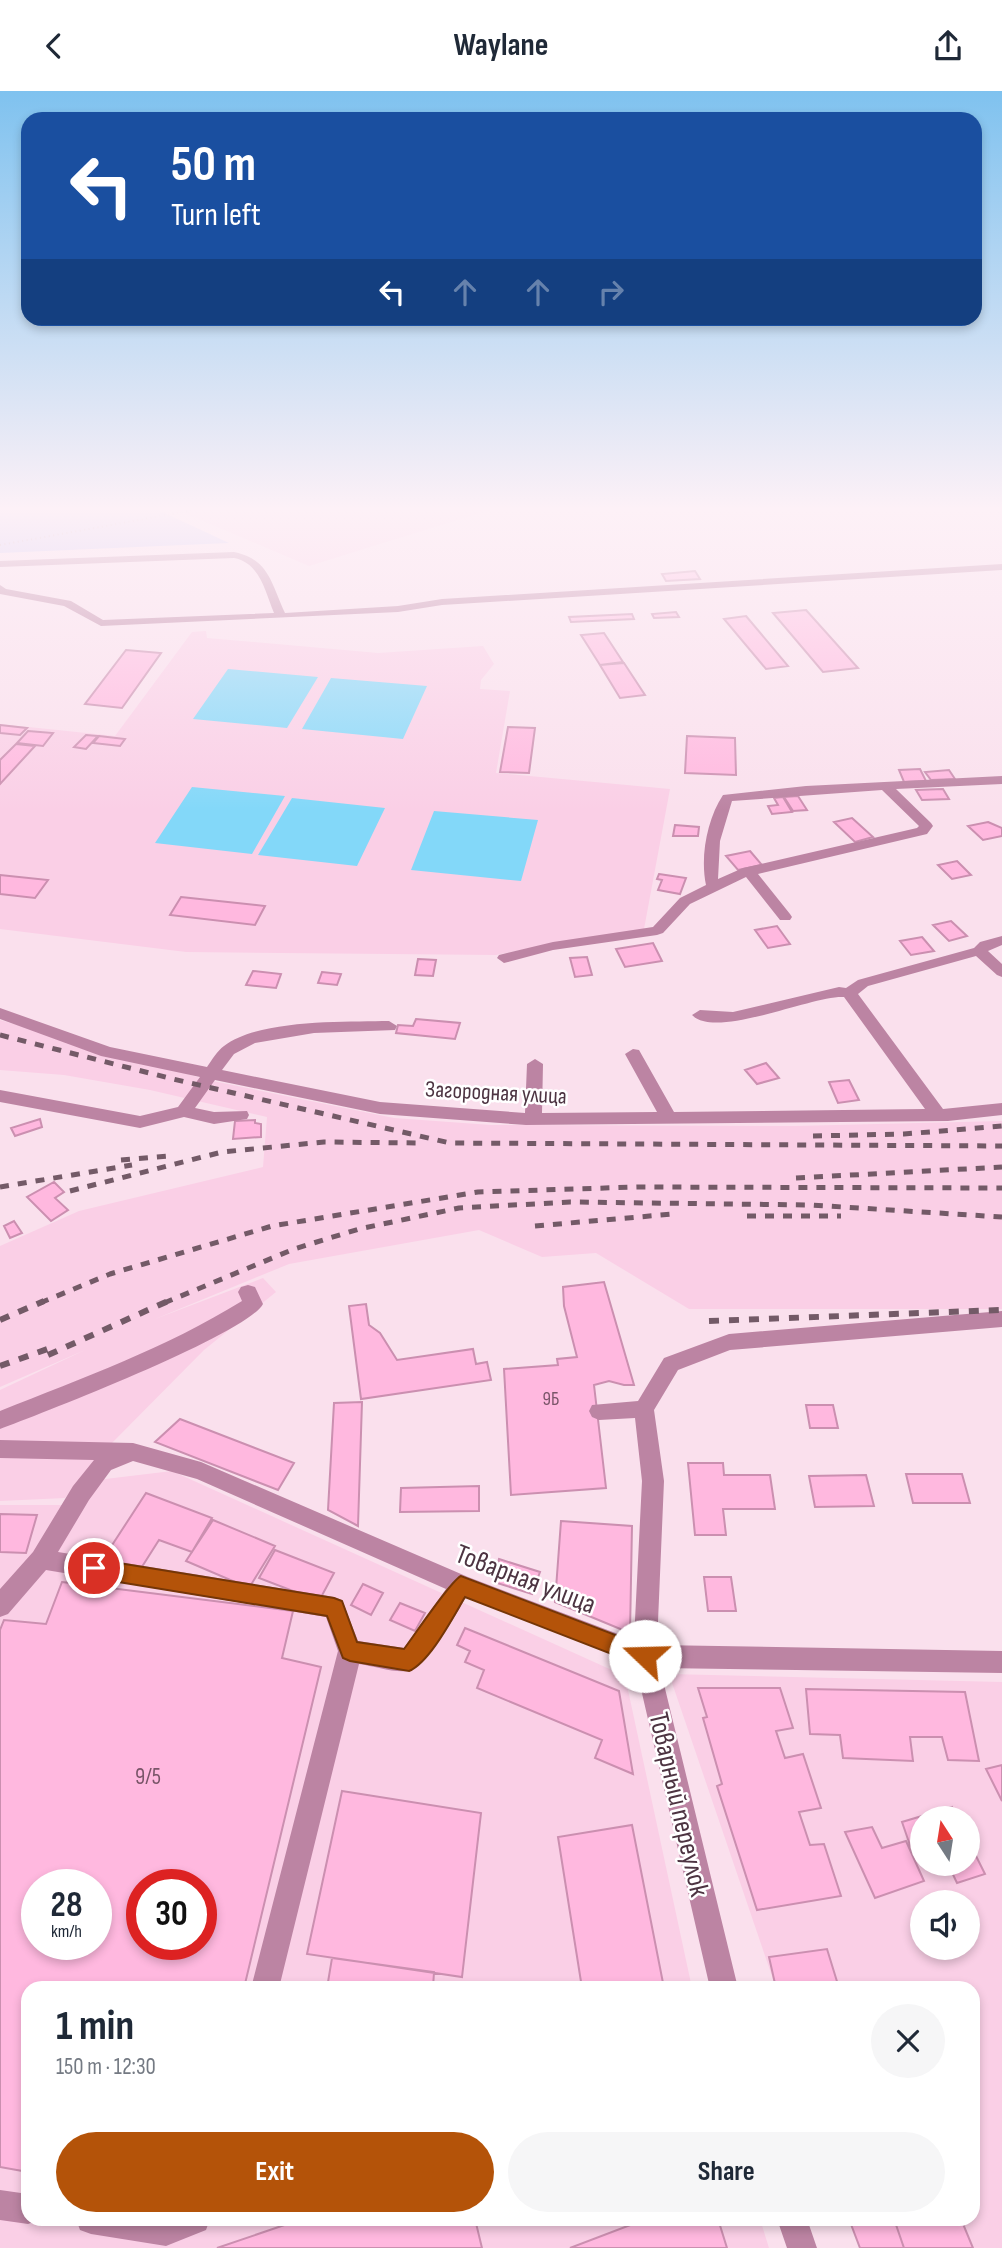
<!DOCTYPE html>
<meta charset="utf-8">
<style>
:root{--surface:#fff;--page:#f6f6f7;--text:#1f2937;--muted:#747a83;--accent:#b45309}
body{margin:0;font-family:"Sofia Sans Condensed",sans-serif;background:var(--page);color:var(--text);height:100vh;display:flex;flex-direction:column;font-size:26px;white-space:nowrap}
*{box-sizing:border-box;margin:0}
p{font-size:23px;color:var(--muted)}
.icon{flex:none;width:38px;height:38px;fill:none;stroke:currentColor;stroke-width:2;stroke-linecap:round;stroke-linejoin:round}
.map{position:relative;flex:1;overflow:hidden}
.side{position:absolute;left:21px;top:1890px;width:959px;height:245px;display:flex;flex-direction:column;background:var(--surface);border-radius:21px;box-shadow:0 4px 10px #0003}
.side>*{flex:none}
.top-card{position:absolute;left:21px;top:21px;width:961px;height:214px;border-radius:21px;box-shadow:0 4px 10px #0003;background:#1a4fa0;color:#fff;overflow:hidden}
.needle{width:46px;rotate:348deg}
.controls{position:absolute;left:910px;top:1715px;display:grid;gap:14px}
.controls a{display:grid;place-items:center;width:70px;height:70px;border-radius:50%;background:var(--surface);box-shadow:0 4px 10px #0003;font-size:35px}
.speed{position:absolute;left:21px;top:1778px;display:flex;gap:14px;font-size:35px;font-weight:700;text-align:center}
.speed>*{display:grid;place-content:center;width:91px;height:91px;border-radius:50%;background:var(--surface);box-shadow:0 4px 10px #0003;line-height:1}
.speed small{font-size:18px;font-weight:400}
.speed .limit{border:10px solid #d22;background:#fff;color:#111}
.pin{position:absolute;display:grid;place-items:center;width:60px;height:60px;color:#fff;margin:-30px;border:4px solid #fff;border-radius:50%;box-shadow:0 2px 7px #0007}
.me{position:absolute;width:77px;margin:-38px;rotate:291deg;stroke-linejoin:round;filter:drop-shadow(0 0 5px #0008)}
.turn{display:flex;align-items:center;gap:24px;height:147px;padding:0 35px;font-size:32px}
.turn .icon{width:91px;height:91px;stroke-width:2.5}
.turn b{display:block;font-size:49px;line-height:60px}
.lanes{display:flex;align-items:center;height:66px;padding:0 35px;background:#0003;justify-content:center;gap:35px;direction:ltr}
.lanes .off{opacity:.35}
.round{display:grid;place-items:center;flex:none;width:74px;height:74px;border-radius:37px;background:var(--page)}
.head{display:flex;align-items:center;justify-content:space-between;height:119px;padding:0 35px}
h1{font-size:42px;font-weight:700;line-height:52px}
.primary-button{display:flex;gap:14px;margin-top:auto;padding:14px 35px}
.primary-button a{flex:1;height:80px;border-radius:42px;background:var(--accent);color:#fff;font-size:28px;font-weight:700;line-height:80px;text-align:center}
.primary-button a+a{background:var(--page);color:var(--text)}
header{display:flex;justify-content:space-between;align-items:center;height:91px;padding:0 35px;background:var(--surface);font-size:32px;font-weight:700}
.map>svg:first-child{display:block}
.built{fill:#facfe6;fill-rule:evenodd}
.green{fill:#c3c2f5}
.water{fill:#83d8f9}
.building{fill:#ffb8df;stroke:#cb8fb0;stroke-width:2;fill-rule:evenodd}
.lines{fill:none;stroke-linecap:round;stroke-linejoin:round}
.path{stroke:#b89fac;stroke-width:2;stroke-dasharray:1 3.5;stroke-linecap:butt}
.minor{fill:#bc84a3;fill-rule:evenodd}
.rail-far1{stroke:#735a67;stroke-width:5;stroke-dasharray:9 9;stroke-linecap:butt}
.rail{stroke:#735a67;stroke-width:6;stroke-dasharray:10 10;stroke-linecap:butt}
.route{fill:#b45309;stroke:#753606;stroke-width:2}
.labels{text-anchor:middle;stroke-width:5;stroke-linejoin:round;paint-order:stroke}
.number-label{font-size:19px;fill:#7a5569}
.street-label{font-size:23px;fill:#4d3442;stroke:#fff}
.near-number-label{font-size:23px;fill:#7a5569}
.near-street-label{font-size:28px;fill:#4d3442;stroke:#fff}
</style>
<header><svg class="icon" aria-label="back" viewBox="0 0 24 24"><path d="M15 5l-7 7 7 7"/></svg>Waylane<svg class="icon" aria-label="share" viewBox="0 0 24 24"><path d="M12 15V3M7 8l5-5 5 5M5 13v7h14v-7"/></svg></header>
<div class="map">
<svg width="1002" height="2157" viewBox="0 0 1002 2157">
<rect width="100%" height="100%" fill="#fae0ed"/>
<path class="built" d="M175 418H493L309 475Z
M206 540 207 547 378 562 483 555 494 573 481 589 480 598 510 600 496 682 670 698 644 838 556 852 496 864 186 861 0 838V633L115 645 192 541Z
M0 929 208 989 394 1027 491 1034 795 1035 1002 1030V1218H689L596 1162 542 1166 479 1139 289 1173 155 1228 263 1187 276 1201 204 1259 109 1355 65 1407 0 1410V1299L85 1259 0 1296V1155L79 1120 263 1076 267 1026 150 999 64 984 0 979Z
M172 1380 625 1585 692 1897H28V2128H347L264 2157H0V1414H67L97 1389ZM37 1794H96V1853H37ZM142 1794H201V1853H142Z
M669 1583 1002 1591V2157H866L856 2128H973V1897H776ZM922 1727H968V1773H922ZM922 1811H968V1857H922Z
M477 2128H760L769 2157H388Z"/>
<path class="green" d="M0 418H156L229 452 0 462Z"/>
<path class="water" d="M228 578 318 586 287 637 193 628Z
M331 587 427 595 403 648 302 638Z
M192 696 285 705 252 763 155 752Z
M292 707 385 717 357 775 258 764Z
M434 720 538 729 521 790 411 779Z"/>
<path class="building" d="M695 480 700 488 666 490 662 483Z
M806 519 858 577 823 581 773 522Z
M676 521 679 526 654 527 652 523Z
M632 523 634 528 571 531 569 526Z
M746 525 788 575 766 578 724 528Z
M604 542 623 571 600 574 581 544Z
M126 559 161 562 122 617 85 613Z
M624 572 645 604 620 607 600 574Z
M0 634 27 637 20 644 0 642Z
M508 636 535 637 529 682 500 681Z
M28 640 53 642 43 655 17 652Z
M86 644 98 645 86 658 74 656Z
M99 645 125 648 120 655 93 652Z
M687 645 735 647 736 684 685 682Z
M16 653 35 655 0 693V669Z
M920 678 926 690 904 691 899 679Z
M949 679 955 688 931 689 925 681Z
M943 698 949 708 922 709 916 699Z
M798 705 807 719 793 720 784 706Z
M783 706 792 721 772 723 768 715 778 714 774 707Z
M852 727 873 746 855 751 834 731Z
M988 731 1002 737V745L983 749 968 735Z
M675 734 699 736 698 745H673Z
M750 760 762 774 738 779 726 765Z
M957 770 971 784 952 788 938 774Z
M659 783 686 787 680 803 658 799 662 789 657 788Z
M0 784 48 789 35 807 0 803Z
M181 806 265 815 255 834 170 824Z
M951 830 967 845 949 850 933 834Z
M777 835 790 853 768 857 755 839Z
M922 846 934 860 911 864 900 850Z
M653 852 662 870 625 876 616 858Z
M587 866 592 884 575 886 570 867Z
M418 868 436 869 433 885 415 884Z
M253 880 281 883 276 897 246 894Z
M322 881 341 883 337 894 318 892Z
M416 928 460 932 455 948 396 942 398 934 413 935Z
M766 972 779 987 757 993 745 979Z
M849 989 859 1009 838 1012 829 991Z
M40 1028 42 1036 15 1045 11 1037Z
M255 1029V1032L261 1033V1046L233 1048 235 1030Z
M54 1091 64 1101 55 1107 68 1119 51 1130 27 1106Z
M14 1130 22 1142 10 1147 4 1135Z
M604 1191 634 1294H624L609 1290 594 1294 606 1397 511 1404 504 1278 558 1274 557 1268 577 1266 564 1215 563 1196Z
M366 1213 369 1234 380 1242 397 1269 473 1258 476 1273 487 1271 491 1289 361 1308 349 1215Z
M362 1311 358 1435 328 1419 334 1312Z
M806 1314H833L838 1337H810Z
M180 1328 294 1372 278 1399 155 1351Z
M688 1372H723L724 1384H770L775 1418H723L726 1444H695Z
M906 1383H962L970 1412H913Z
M866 1384 874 1415 815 1416 809 1385Z
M479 1395V1420L400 1421 401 1397Z
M146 1402 212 1427 192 1461 159 1449 138 1482 103 1468Z
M0 1423 37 1424 26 1462 0 1461Z
M213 1429 275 1455 249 1497 186 1470Z
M561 1430 632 1435 630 1542 555 1511Z
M275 1459 334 1482 319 1510 259 1487Z
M499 1468 540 1481 532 1503 494 1491Z
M704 1486H731L736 1520H708Z
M62 1491 293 1520 282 1567 321 1576 244 1897H28V2081L0 2076V1539L4 1529 46 1533ZM37 1794H96V1853H37ZM142 1794H201V1853H142Z
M363 1493 383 1502 371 1524 351 1514Z
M400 1512 425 1522 415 1540 390 1529Z
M465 1537 619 1600 633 1683 595 1667 602 1649 477 1597 484 1579 465 1571 470 1560 457 1554Z
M698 1597H780L793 1637 776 1640 785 1667 803 1663 821 1717 799 1721 810 1754 824 1753 841 1805 757 1819 717 1695 722 1693 703 1627 707 1626Z
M806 1598 965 1601 979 1670 948 1669 942 1646H910L913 1670 843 1667 840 1644 810 1643Z
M1002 1674V1710L986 1678Z
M342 1700 481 1722 462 1886 307 1863Z
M952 1716 957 1727H922V1760L913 1763 902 1731Z
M632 1734 664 1897H582L558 1746Z
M872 1736 882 1757 906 1750 924 1790 875 1807 845 1741Z
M968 1749 985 1783 957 1792 948 1773H968Z
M827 1858 839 1897H776L769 1866Z
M332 1867 434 1881 433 1897H327Z
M302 2128H475L482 2157H217Z
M646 2128H718L727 2157H570Z
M849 2128H894L904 2157H860Z
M894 2128H961L973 2157H904Z"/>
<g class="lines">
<path class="path" d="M0 454 200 418"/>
<path class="minor" d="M234 461C269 468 271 492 285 522L398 515 442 508 1002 473V479L442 514 398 521 101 535 64 515 0 503V494L6 498 71 510 103 529 274 522C265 500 260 472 234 467L0 476V470Z
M1002 685V693L896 698 931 732 933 735 927 743 758 783 790 823 792 826 790 829H780L746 786 690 813 663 842 657 844 553 859 504 872 497 867 499 864 553 851 653 836 680 807 706 794C700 766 707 728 723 704L806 695ZM882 699 919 735 917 737 743 777 718 788 720 750 732 710Z
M1002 845V854L988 860 1002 873V886L997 884 976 865 868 895 858 903 943 1018 1002 1012V1024L948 1030 526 1034 380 1023 215 989 195 1017 214 1021 247 1020 249 1024 247 1028 214 1033 184 1026 140 1037 0 1011V999L140 1025 178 1016 200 986 101 965 0 928V917L110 956 207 976C212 969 217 960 224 955 259 928 346 931 389 930L397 935 395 939 314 942 255 952 234 963 222 979 380 1011 525 1022 527 973 535 968 543 973 542 1022 657 1021 625 963 633 958 639 959 674 1021 925 1018 844 906C812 904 716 949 692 924L700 919 733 921 839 896 846 897 858 889 974 857 980 851Z
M248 1194 255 1196 263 1213C247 1243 41 1323 0 1338V1320C83 1287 166 1257 242 1210L238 1201 241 1196Z
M1002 1220V1236L730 1259 678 1279 654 1319 664 1390 657 1554 1002 1560V1582L660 1577 738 1897H710L635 1572 466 1506C457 1522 425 1579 408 1580 393 1582 374 1575 359 1573L279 1897H251L338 1560 326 1526 46 1479 8 1523 0 1526V1498L33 1461 73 1395 94 1369 0 1367V1349L133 1352 201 1371 468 1486 634 1549 642 1390 635 1327 599 1329 592 1326 589 1320 592 1314 638 1310 664 1267 729 1243ZM133 1370 197 1388 446 1498 404 1557 358 1550 342 1509 334 1506 58 1461 89 1409 111 1379Z
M0 2099 28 2103V2128L39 2129 28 2133 0 2129Z
M76 2128H210L206 2139 166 2155 91 2143 80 2139Z
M777 2128H807L817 2157H787Z"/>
<path class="rail-far1" d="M0 944 173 988 450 1052 1002 1055
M813 1045 904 1043 1002 1035
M121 1069 170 1065
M796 1087 1002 1076
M0 1096 132 1074
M70 1100 222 1061 324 1051 422 1052
M747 1125H841
M535 1135 673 1123
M40 1212 110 1183 272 1135 478 1101 637 1096 1002 1097
M164 1212 294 1158 359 1138 459 1117 570 1111 811 1114 1002 1126"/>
<path class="rail" d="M0 1229 44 1210
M709 1230 1002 1219
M48 1264 168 1210
M0 1275 56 1255"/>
</g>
<linearGradient id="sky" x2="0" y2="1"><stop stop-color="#7fc2ef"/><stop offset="0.58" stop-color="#fdf1f7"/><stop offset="1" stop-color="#fdf1f7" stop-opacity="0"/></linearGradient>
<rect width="1002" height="720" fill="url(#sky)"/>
<path class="route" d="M94 1468 334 1507 342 1510 357 1551 404 1558C414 1545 451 1489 461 1485L652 1558 655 1565 652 1573 645 1576 465 1506C453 1526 430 1571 409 1580L350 1570 343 1567 327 1525 94 1487 87 1484 84 1477 87 1471Z"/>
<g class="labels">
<g class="number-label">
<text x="551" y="1314">9Б</text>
</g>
<g class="street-label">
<text transform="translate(496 1001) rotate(3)" y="8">Загородная улица</text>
</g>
<g class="near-number-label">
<text x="148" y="1693">9/5</text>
</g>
<g class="near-street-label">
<text transform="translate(526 1487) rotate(21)" y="10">Товарная улица</text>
<text transform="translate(680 1713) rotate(77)" y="10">Товарный переулок</text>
</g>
</g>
</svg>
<div class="controls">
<a><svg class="needle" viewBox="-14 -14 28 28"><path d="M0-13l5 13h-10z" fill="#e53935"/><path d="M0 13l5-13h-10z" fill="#747a83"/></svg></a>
<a><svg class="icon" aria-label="sound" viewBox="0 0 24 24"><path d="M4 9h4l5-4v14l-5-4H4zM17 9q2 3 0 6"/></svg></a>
</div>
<div class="speed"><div>28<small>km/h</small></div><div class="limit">30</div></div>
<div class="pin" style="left:94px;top:1477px;background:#d93025"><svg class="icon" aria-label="arrive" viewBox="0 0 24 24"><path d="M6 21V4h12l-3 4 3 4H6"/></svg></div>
<svg class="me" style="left:645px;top:1565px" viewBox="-20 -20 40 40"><circle r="19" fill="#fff"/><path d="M0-13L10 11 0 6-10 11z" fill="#b45309"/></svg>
<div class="top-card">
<div class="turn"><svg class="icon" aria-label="left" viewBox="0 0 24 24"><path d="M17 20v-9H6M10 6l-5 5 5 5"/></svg><div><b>50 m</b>Turn left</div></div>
<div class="lanes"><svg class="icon" aria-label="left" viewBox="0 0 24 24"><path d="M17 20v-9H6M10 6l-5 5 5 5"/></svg><svg class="icon off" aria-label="ahead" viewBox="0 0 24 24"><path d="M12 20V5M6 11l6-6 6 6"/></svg><svg class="icon off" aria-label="ahead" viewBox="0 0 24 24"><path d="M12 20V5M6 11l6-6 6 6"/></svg><svg class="icon off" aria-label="right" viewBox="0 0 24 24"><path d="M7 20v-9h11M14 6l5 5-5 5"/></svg></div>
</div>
<section class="side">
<div class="head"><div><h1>1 min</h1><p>150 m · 12:30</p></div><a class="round"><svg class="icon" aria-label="close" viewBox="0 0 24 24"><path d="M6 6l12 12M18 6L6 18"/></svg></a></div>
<div class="primary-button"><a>Exit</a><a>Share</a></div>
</section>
</div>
